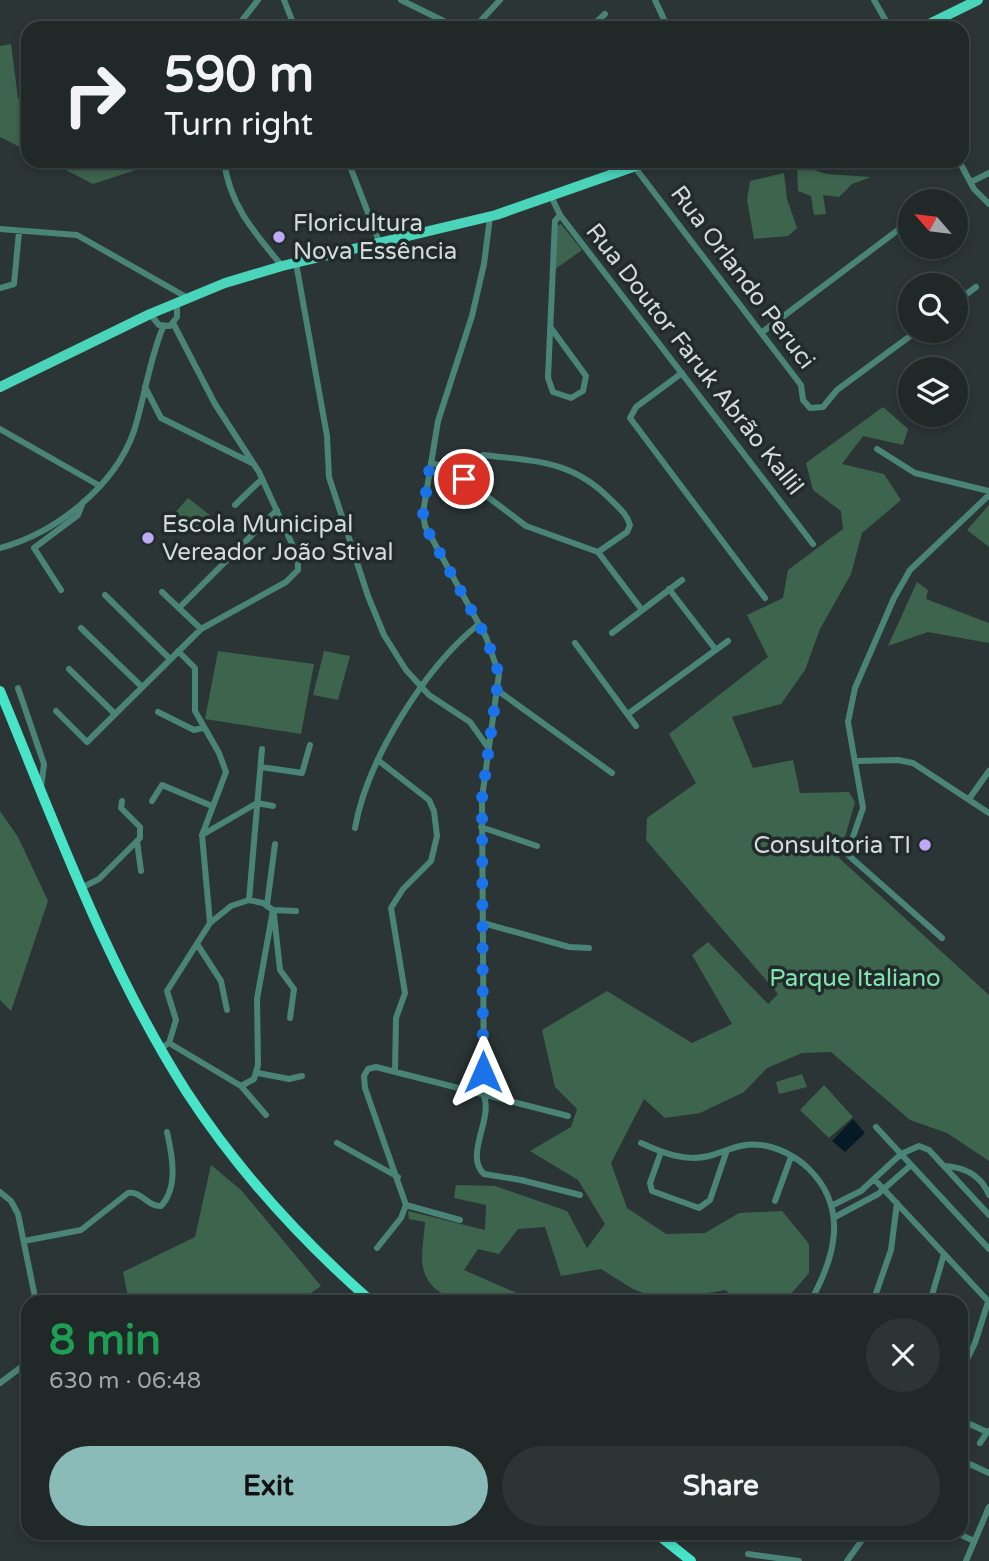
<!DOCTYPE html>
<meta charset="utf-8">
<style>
:root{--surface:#202828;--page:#2d3434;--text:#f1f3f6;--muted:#a2a6a8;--line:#3d4445;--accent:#8bbbb9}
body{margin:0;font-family:"Varela Round",sans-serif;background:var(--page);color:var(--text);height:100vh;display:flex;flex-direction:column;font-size:26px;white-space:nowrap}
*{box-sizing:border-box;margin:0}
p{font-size:23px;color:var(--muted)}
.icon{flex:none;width:38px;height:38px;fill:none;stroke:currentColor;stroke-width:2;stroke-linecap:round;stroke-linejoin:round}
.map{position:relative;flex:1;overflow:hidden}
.drawer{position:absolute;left:21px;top:1295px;width:947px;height:245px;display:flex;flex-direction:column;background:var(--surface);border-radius:21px;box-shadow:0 4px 10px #0003,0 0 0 2px var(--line)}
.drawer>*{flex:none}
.hud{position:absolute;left:21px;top:21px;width:948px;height:147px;border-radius:21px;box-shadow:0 4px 10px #0003,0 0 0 2px var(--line);background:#202828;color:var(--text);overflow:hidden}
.needle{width:46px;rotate:298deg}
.fabs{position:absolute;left:898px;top:189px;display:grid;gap:14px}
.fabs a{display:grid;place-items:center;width:70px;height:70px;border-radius:50%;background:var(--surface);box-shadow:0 4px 10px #0003,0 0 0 2px var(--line);font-size:35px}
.pin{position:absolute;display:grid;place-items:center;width:60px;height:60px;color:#fff;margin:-30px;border:4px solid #fff;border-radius:50%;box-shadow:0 2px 7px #0007}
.me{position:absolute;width:77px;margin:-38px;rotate:0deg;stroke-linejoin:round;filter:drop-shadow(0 0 5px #0008)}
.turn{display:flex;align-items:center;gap:24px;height:147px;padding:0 28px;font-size:32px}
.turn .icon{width:91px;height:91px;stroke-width:2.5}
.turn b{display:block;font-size:49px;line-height:60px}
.round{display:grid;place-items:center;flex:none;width:74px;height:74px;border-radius:37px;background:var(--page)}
.summary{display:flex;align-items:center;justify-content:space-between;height:119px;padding:0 28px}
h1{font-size:42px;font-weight:700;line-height:52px;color:#1e9e55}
.cta{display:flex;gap:14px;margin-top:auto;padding:14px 28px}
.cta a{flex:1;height:80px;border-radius:42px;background:var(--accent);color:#111;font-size:28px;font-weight:700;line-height:80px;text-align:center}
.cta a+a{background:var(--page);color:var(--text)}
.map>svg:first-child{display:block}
.green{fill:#3d654e}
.water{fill:#061a25}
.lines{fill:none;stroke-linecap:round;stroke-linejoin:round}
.minor{stroke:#498477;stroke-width:6}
.primary{stroke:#4ad4ba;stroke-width:10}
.trunk{stroke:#47e4c8;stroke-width:10}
.route{stroke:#1a73e8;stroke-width:12;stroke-dasharray:0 21.6}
.poi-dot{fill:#bda9f5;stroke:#212b2b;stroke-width:2.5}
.labels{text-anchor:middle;stroke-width:7;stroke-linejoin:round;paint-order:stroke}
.poi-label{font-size:24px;fill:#d3dada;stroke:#212b2b;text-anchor:start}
.street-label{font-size:24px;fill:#d3dada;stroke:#212b2b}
.park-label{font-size:24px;fill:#84e2ae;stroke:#212b2b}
</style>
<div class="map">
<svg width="989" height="1561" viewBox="0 0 989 1561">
<rect width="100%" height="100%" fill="#2b3535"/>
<path class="green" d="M11 44 18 98 28 103V151L0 137V46Z
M48 161H124L136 170 93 184Z
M797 165 827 174 871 177 852 184 839 197 823 195 826 214 814 215 811 196 798 191Z
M784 173 787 199 797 228 788 236 754 239 747 200 750 181Z
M561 224 582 250 554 270 557 226Z
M883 407 908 429 903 445 863 436 842 464 884 474 901 500 862 533 851 574 820 629 805 670 781 704 732 717 753 768 793 760 800 793 849 792 855 802 839 858 989 995V1161L947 1133 910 1120 831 1052 802 1053 767 1068 744 1092 700 1113 665 1118 644 1099 611 1163 627 1208 666 1234 705 1233 739 1213 782 1211 809 1244V1273L784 1302H739L725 1290 664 1301 633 1289 601 1269 561 1276 545 1227 518 1229 499 1254 478 1249 464 1270 537 1302C501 1302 425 1314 422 1260 422 1248 424 1235 425 1222L409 1219 408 1211 485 1230 486 1205 454 1198 456 1185 495 1186 567 1211 587 1248 605 1224 578 1180 530 1151 571 1127 577 1109 555 1087 542 1030 607 991 692 1043 732 1024 692 955 708 942 768 1004 778 994 646 840 647 818 696 783 669 734 768 657 747 615 783 598 788 570 843 529 841 511 813 490 806 463Z
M188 498 211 516 196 533 173 515Z
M989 505V547L967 530Z
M917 582 928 590 926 599 989 623V643L928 632 888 646Z
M218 651 314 664 301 734 205 719Z
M324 651 350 656 338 700 313 695Z
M0 811 18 837 48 901 11 1011 0 1000Z
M802 1074 807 1087 779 1094 776 1082Z
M824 1085 853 1117 829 1138 800 1110Z
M211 1165 241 1190 321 1286 298 1302H129L123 1272 195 1237Z"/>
<path class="water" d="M853 1119 865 1133 845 1152 832 1141Z"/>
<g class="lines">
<path class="minor" d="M284 0 295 28
M401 0 458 28
M655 0 668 28
M874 0 890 28
M180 25 236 28
M236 28 258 0
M474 28 500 0
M590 28 605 14
M224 161C230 206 254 232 282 266
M348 161 380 244
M630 161 801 385 803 400 810 408 823 407 837 390 917 331
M959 161 974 189 989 204
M971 182 989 173
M551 196 560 215 813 544
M490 217 484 264 472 316 438 421 423 513 425 526 486 637 499 674 482 798 484 1096C493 1119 464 1156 484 1174L521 1180 580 1195
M0 229 77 235 188 298
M296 263 327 436 329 477 368 596 384 635 406 670 429 695 470 722 487 746
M0 288 14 284 19 232
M956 302 976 287
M150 314 159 325 170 326 177 317V303
M551 328 586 376 583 391 571 398 553 392 548 378 555 221 560 215
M761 333 910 221
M682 373 636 407 630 418 765 598
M145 387 161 418 252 463
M0 429 100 486
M877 449 915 473 989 491
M483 455C534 461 572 460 610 499 618 507 627 514 630 525L627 532 598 552
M431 462 463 478 526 526 598 552 642 610
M235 505 262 479
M0 548C56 533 115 486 134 431 145 396 149 361 163 327
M669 589 716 650
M61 590 34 548 78 515 83 502
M162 592 201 629
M105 595 170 659
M179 608 277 510
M81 628 142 687
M612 633 682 580
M575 643 636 726
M69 669 115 714
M18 688 44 764 41 788
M497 690 612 773
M56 711 87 742 201 629 286 582 298 570V557L259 472 215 404 173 323
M158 712 194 730 203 728
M628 714 728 641
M379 761 429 800 434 811 437 836 431 861 403 889 391 908 405 993 396 1018 395 1072
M856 761 898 760 913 763 989 813
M261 767 302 773 310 745
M969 799 989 771
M152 801 162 785 212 806
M481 827 537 846
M355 828C367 760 425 667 479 624
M202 835 257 803 273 806
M137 841 141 871
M83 887 99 879 140 838V827L121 808 122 801
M249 900 262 749
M267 905 275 844
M274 915 280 970 294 989 290 1018
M210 923 231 906 249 900 263 903 273 910 296 911
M483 923 569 947 589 948
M942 938 847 854 863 808 848 722 855 688 894 598 910 570 989 495
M197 944 221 981 227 1010
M169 1043 241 1086 254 1079 258 1065 257 999 273 910
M161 1048 169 1043 176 1020 167 991 210 923 202 835 226 772 219 753 195 711V668L178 651
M258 1073 289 1079 302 1076
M241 1086 266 1115
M876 1127 989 1249
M337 1143 398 1177
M641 1143C663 1153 685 1162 709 1156 727 1151 742 1142 761 1145 778 1147 797 1157 809 1169 849 1209 835 1258 810 1302
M661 1152 650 1183 652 1191 699 1208 710 1200 727 1150
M944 1166C965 1167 981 1175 989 1195
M875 1180 989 1302
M0 1192 11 1201 18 1214 36 1302
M775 1201 791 1157
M406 1205 460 1220
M833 1205 861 1191 901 1154 919 1146 929 1150 989 1215
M835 1217 878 1194 911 1165
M24 1241 81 1230 128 1193C142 1191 148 1207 161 1206 179 1187 172 1154 167 1132
M377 1248 401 1218 406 1205 365 1088 364 1076 368 1069 376 1067 568 1116
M605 1302 606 1296
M873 1302 891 1250 897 1203
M930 1302 944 1254
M961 1372 975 1343 988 1302
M0 1383 28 1362
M961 1420 987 1432
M980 1443 988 1431
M961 1460 989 1473
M957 1533 974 1541
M748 1554 799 1561
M847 1561 867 1533
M966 1561 989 1507"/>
<path class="primary" d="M921 28 978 0
M0 387 150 314 225 283 282 266 496 215 650 161"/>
<path class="trunk" d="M0 691C56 826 107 967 186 1091 236 1168 302 1241 372 1302
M656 1533 691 1561"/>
</g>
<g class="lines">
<path class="route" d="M464 479 462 481 430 466 423 513 425 526 486 637 499 674 482 798 483 1072"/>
</g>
<g class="poi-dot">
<circle cx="279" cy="237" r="7"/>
<circle cx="148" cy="538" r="7"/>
<circle cx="925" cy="845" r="7"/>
</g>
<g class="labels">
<g class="poi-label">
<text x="293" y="231">Floricultura<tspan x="293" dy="28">Nova Essência</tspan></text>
<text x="162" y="532">Escola Municipal<tspan x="162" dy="28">Vereador João Stival</tspan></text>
<text x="911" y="853" text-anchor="end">Consultoria TI</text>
</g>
<g class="street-label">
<text transform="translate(743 277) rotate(53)" y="8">Rua Orlando Peruci</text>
<text transform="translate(695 359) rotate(52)" y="8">Rua Doutor Faruk Abrão Kallil</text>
</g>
<g class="park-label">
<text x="855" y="986">Parque Italiano</text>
</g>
</g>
</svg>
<div class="fabs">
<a><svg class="needle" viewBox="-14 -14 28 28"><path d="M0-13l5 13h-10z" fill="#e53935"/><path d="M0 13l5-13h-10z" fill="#a2a6a8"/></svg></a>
<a><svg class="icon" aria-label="search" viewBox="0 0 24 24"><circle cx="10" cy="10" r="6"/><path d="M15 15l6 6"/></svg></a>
<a><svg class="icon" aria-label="layers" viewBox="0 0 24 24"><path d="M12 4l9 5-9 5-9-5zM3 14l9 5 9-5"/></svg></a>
</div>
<div class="pin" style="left:464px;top:479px;background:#d93025"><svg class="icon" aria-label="arrive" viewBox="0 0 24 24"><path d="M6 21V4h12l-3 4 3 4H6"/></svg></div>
<svg class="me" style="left:483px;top:1072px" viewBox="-20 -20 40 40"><path d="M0-17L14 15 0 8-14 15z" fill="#1a73e8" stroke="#fff" stroke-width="4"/></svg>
<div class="hud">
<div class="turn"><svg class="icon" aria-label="right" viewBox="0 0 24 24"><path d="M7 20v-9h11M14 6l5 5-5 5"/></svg><div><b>590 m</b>Turn right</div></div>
</div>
<section class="drawer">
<div class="summary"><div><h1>8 min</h1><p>630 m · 06:48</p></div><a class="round"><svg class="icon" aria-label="close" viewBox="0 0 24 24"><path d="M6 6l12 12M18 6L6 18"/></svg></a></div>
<div class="cta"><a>Exit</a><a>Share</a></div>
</section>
</div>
